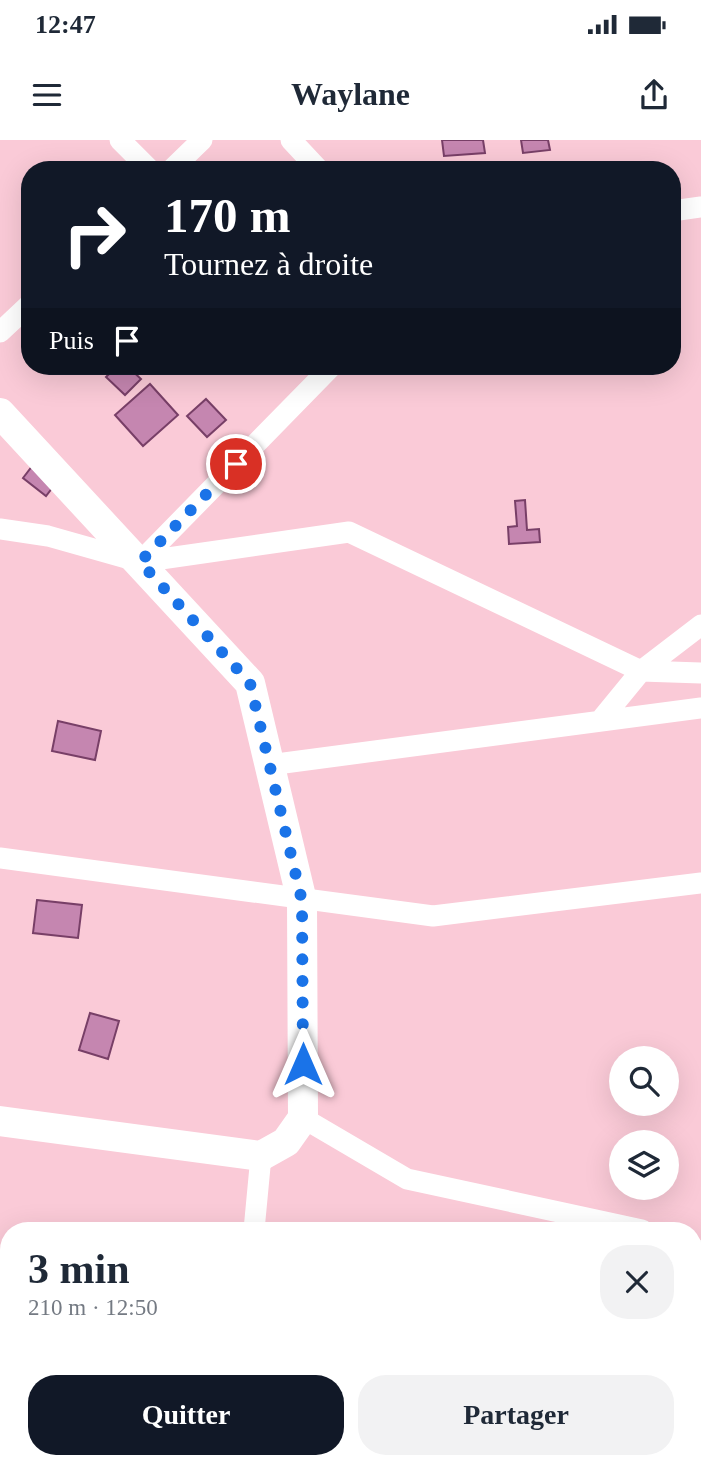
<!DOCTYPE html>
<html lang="fr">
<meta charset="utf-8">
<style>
:root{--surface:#fff;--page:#f2f2f3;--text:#1f2937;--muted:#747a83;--accent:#111827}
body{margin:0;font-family:Georgia,serif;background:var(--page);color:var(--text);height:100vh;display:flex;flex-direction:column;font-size:26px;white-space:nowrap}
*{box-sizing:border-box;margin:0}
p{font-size:23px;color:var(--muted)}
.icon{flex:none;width:38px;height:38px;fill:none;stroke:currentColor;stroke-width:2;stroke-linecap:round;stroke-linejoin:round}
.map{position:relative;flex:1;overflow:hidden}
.sheet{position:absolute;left:0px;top:1082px;width:702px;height:247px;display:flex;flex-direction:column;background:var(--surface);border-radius:28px 28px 0 0;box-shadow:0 7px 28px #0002}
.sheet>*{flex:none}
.banner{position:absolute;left:21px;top:21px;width:660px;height:214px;border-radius:28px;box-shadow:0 7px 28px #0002;background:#111827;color:#fff;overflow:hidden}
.fabs{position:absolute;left:609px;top:906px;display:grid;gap:14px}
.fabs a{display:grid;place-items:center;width:70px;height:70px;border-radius:50%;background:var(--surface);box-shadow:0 7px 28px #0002;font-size:35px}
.pin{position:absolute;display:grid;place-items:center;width:60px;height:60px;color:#fff;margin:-30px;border:4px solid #fff;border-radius:50%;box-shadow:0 2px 7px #0007}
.me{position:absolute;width:77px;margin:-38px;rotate:0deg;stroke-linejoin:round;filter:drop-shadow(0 0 5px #0008)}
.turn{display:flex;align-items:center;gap:24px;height:147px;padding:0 28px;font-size:32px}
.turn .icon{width:91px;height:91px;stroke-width:2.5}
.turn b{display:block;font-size:49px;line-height:60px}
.then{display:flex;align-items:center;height:66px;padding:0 28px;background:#0003;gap:14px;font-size:26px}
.round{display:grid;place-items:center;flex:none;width:74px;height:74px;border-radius:28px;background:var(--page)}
.headline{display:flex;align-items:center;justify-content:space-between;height:119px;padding:0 28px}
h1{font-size:42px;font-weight:700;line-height:52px}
.action{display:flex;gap:14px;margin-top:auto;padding:14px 28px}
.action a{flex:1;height:80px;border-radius:28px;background:var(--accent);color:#fff;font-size:28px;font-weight:700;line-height:80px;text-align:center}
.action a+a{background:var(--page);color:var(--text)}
.status{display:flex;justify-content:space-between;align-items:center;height:49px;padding:0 35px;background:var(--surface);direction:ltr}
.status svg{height:19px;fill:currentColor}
header{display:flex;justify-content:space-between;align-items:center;height:91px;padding:0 28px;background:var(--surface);font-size:32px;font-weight:700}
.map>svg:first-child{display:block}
.building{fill:#c586b0;stroke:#783f67;stroke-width:2}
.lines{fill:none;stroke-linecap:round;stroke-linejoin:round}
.street{stroke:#fff;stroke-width:21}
.secondary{stroke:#fff;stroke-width:30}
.route{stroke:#1a73e8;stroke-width:12;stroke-dasharray:0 21.6}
</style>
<div class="status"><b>12:47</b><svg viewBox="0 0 49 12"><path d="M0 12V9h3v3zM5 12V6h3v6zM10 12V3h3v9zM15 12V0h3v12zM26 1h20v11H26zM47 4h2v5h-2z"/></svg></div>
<header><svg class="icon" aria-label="menu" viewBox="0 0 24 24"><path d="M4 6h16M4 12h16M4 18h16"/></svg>Waylane<svg class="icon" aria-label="share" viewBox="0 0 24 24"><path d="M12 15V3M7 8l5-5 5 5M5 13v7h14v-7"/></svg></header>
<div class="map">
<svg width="701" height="1327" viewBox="0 0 701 1327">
<rect width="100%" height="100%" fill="#facad7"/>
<path class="building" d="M442 0H483L485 13 444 16Z
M521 0H548L550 10 523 13Z
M117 226H127L141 239 125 255 106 237Z
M150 244 178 275 143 306 115 275Z
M206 259 226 280 207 297 187 276Z
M33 325 56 343 46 356 23 338Z
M525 360 527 390 539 389 540 402 509 404 508 387 517 386 515 361Z
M58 581 101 591 95 620 52 611Z
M37 760 82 765 78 798 33 793Z
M90 873 119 881 108 919 79 910Z"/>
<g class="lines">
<path class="street" d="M120 0 150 30
M291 0 319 30
M171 30 202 0
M672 71 701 67
M0 192 30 164
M0 389 48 396 140 422 349 392 641 531 701 533
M140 422 332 226
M600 581 641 531 701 485
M269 625 701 568
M0 718 433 776 701 743
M303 978 407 1039 642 1090
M254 1090 261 1016
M693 1109 701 1111
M0 1234H9
M233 1327 234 1320"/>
<path class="secondary" d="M0 273 250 543 302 761 303 978 286 1002 261 1016 0 981"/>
</g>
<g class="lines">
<path class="route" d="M236 324 140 422 250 543 302 761 303 924"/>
</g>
</svg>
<div class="fabs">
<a><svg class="icon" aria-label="search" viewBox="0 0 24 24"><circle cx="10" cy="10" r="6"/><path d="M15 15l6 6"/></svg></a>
<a><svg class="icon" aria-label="layers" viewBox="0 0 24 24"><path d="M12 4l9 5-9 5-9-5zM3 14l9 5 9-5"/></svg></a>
</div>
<div class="pin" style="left:236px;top:324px;background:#d93025"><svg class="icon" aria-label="arrive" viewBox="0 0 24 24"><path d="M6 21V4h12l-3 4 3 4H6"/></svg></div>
<svg class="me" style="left:303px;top:924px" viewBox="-20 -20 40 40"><path d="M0-17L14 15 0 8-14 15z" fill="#1a73e8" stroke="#fff" stroke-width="4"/></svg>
<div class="banner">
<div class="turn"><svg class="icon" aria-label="right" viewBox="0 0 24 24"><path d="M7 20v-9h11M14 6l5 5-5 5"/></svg><div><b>170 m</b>Tournez à droite</div></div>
<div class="then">Puis<svg class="icon" aria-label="arrive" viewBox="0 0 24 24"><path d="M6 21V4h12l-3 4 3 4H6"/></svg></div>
</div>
<section class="sheet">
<div class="headline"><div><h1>3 min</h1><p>210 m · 12:50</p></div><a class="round"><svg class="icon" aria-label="close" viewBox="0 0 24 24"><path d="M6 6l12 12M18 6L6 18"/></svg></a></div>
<div class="action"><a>Quitter</a><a>Partager</a></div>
</section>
</div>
